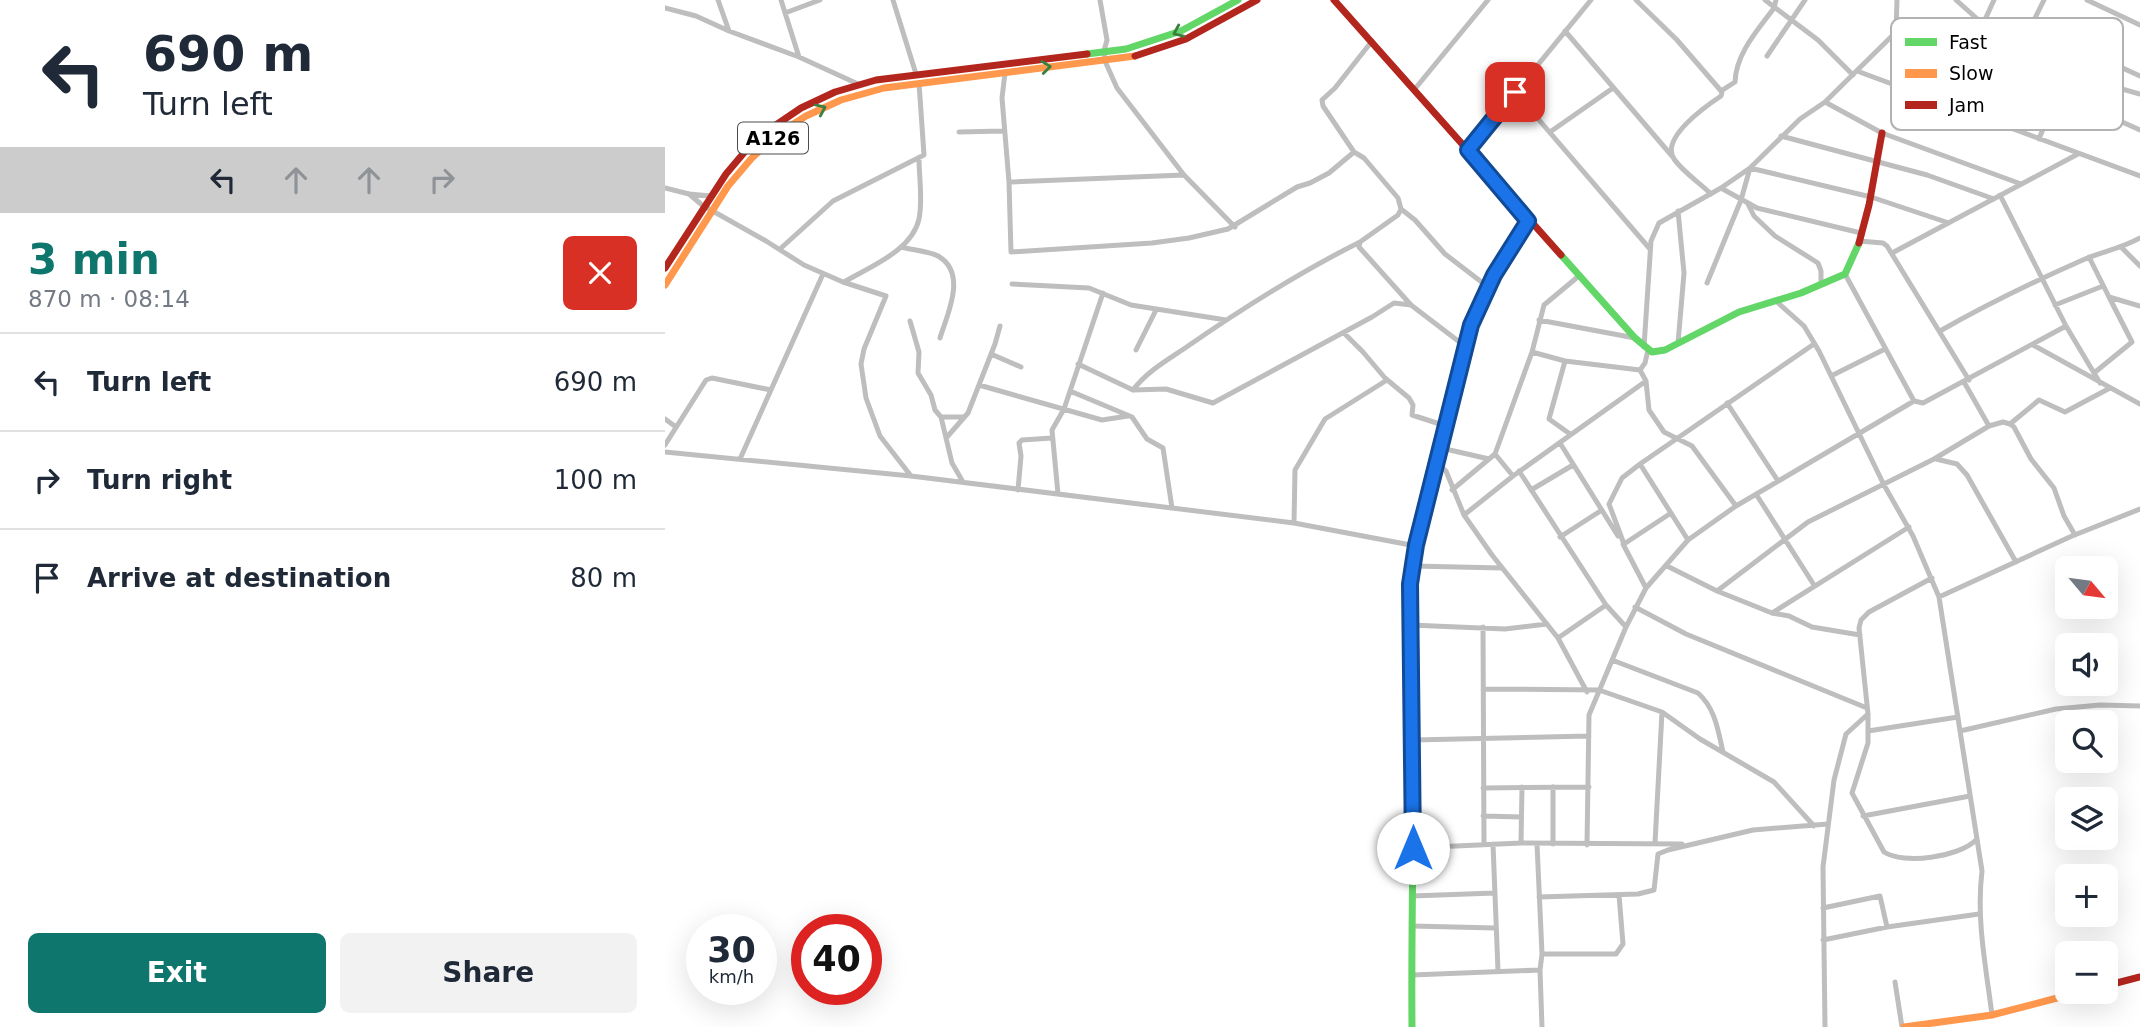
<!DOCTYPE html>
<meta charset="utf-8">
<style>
:root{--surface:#fff;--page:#f2f2f3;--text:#1f2937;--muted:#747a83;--line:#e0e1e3;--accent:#0f766e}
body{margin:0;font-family:"DejaVu Sans",sans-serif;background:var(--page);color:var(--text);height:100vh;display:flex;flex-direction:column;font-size:26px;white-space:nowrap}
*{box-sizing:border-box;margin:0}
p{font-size:23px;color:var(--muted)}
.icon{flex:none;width:38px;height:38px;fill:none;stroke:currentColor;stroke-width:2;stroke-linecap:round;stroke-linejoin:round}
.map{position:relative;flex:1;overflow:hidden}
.side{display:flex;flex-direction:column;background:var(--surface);width:665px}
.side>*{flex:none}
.guide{background:#fff;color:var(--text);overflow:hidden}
.needle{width:46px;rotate:119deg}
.tools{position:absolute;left:1390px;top:556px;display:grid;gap:14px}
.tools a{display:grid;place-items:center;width:63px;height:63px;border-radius:10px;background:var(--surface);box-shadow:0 7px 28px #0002;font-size:35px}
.speed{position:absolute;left:21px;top:914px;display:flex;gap:14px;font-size:35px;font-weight:700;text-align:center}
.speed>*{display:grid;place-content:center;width:91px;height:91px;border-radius:50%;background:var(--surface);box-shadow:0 7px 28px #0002;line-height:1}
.speed small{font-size:18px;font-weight:400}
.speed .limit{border:10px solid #d22;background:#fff;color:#111}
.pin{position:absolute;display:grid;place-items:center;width:60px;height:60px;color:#fff;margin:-30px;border-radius:14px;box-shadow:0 4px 10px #0006}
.me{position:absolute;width:77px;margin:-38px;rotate:0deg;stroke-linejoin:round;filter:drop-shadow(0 0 5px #0008)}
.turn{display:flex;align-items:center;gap:24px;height:147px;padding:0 28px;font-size:32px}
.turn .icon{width:91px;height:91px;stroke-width:2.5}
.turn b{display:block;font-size:49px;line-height:60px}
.lanes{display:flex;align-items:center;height:66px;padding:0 28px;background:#0003;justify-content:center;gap:35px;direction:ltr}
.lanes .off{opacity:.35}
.round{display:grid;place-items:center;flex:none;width:74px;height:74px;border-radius:10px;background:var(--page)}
.overview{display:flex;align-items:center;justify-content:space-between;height:119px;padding:0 28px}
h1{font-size:42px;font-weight:600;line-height:52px;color:var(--accent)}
.button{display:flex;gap:14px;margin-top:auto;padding:14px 28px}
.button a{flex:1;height:80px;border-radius:10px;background:var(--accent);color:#fff;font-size:28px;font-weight:600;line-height:80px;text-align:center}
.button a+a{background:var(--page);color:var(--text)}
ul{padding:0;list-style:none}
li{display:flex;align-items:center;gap:21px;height:98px;padding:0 28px;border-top:2px solid var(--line)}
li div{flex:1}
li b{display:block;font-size:26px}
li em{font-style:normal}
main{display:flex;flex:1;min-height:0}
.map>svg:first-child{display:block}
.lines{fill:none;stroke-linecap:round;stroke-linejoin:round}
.street{stroke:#bebebe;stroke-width:5}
.fast{stroke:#63d668;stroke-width:7}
.slow{stroke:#ff974d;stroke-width:7}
.jam{stroke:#b3261e;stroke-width:7}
.oneway{stroke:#3b803e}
.route-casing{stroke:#114b97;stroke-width:18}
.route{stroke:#1a73e8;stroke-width:12}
.labels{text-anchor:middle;stroke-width:5;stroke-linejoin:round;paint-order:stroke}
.shield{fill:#fff;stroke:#4c4c4c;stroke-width:2}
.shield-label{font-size:19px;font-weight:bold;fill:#000}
.key{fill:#fff;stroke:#b2b2b2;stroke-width:2}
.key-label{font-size:19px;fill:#000}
</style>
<main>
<section class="side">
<div class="guide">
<div class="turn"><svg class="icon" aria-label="left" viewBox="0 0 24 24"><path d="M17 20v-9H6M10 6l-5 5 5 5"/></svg><div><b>690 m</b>Turn left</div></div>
<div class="lanes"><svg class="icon" aria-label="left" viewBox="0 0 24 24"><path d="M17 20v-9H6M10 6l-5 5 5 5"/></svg><svg class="icon off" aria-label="ahead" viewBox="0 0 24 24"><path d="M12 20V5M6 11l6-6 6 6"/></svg><svg class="icon off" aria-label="ahead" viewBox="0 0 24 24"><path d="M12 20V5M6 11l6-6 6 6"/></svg><svg class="icon off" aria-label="right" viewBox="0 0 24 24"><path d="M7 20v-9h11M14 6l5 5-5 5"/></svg></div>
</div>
<div class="overview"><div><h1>3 min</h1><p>870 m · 08:14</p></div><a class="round" style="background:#d93025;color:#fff"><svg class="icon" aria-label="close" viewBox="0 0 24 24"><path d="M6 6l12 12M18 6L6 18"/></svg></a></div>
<ul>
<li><svg class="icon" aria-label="left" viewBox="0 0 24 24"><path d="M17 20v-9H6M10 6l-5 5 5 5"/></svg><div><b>Turn left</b></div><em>690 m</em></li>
<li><svg class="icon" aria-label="right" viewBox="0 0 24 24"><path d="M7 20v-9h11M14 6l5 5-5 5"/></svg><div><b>Turn right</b></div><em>100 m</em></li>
<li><svg class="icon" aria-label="arrive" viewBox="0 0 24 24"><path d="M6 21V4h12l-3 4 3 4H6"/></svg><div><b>Arrive at destination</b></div><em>80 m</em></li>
</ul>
<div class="button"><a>Exit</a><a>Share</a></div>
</section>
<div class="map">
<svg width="1475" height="1027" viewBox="0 0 1475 1027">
<rect width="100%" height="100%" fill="#fff"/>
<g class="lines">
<path class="street" d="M53 0 64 31
M116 0 134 57
M228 0 251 74
M435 0 442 40 439 51 440 61 452 88 519 175 570 227
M971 0 1012 40 1057 92 1056 96C1041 106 995 138 1009 159 1018 172 1035 183 1046 194
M1100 0 1153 40 1188 75
M1291 0 1318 24 1356 44
M1379 0 1366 26 1475 76
M1422 0 1475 25
M0 8 31 16 64 31 134 57 193 84
M120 13 155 0
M1318 24 1329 0
M1366 26 1349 57 1351 61 1377 72 1429 81 1475 94
M900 31 1007 156
M1231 32 1426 108 1475 130
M707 41 670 88 657 100 658 106 689 152 699 158 733 198 736 209 733 215 695 242 694 247 746 305 801 347
M1102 56 1140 0
M1192 71 1475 176
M340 73 337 98 344 182 519 175
M749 90 823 0
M1056 91 1070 82C1071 53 1093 30 1109 8L1111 0
M850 92 985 249
M1160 102 1217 133 1356 184
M294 132 338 131
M885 132 948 88
M1116 136 1262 175 1329 199
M1374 139 1391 96
M803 150 926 0
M1085 168 1206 197 1284 223
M344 182 346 252 487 243 524 238 563 229 632 187 645 183 664 173 689 152
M0 188 24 194 46 196
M1056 188 1092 208 1196 233
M24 194 37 205 101 241 139 265 178 282 221 296 199 349 196 364 201 398 215 436 246 476
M1335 195 1401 326 1435 383
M1083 204 1089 216 1110 236 1153 263 1156 271V284
M736 209 750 220 780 254 823 287
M1194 241 1218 243 1222 246 1304 380
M236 247C247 250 263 251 273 256 303 273 282 315 275 338
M1457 248 1475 266
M115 249 168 201 259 155 254 83
M1227 253 1413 154
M1424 257 1444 297 1475 306
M1180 274 1249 401
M179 282C204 267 247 251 254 219 258 200 254 177 254 158
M1042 283 1076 200 1085 168
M347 284 424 288 466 305 561 320
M1111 301 1139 326 1154 351 1219 485 1248 536 1274 597 1317 871C1311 919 1321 967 1327 1015
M1390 305 1438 286
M874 320 970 338
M245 321 254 352 253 373 266 395 270 410 276 417 287 463 298 482
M1275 331C1322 304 1370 281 1420 259 1439 251 1455 249 1475 238
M679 333 698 352 720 378 744 398 748 405 747 415 781 426
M1013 343 1019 273 1013 211
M1368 345 1475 404
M979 347 986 241 994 223 1056 188 1085 168 1135 119 1160 102 1231 32 1232 0
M471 350 491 310
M867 352 900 361 975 370 981 381 984 410 999 432 1027 446 1071 506
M326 354 356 367
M900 361 884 419 905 434
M413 364 468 390 501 389 548 403 707 317 729 303 746 305
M975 370 980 363 983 350
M1429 373 1467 342 1444 297
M1166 376 1220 349
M1299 382 1324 426
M314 385 437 420 463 416
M468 390C482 371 504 359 523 346 578 308 635 272 695 242
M405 391 467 417 482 439 498 448 507 508
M1062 403 1113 481
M276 417H298
M0 419 11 427
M1345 424 1374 400 1400 412 1445 388
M282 437 303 413 330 344 335 326
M895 443 953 536
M0 445 41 380 47 378 106 390
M776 448 824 459
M0 452 246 476 629 523 751 546
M830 454 848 476
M75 459 158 274
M1271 459 1292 464 1302 475 1351 562
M772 463 781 471 799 515 827 555 893 638 922 692
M975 464 1023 540
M854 471 941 605 961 627
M353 490 356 456 354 443 357 440 387 438
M787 490 830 454 867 352 879 305 915 275
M866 490 908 465
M393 494 387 430 399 409 438 293
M1091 494 1149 585
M799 515 848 476 981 381
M629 523 630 470 660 419 722 380
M895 537 937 510
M958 544 981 588
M959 544 944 504 957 478 975 464 1149 344
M959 544 1006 513
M748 566 837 568
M1002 566 1052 591 1107 613 1124 616 1147 627 1195 635
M1267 578 1204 612 1196 620 1194 628 1203 714V743L1187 793 1219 852C1239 865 1294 857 1311 840
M1052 591 1143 522 1269 459 1324 426 1338 422 1345 424 1349 427 1366 459 1389 488 1399 516 1410 535
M1274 597 1407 536 1475 509
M970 607 1021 634 1202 708
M1107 613 1244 527
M745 625 840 629 882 624
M818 627 819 844
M893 638 941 605
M947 660 1033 693C1050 708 1053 730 1058 752
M818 689 934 690 997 712 1035 739 1109 782 1149 826
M1203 731 1293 717
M1295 731 1391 709 1435 705 1475 706
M748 740 924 736
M818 788 924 787
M818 816 856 817
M1198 816 1305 796
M856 843 857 787
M990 843 997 712
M828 844 833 971
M872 844 877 954 875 970 877 1027
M888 844V787
M922 845 924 715 961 627 981 588 1023 540 1071 506 1249 401 1258 403 1401 326
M748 848 856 843 1017 844
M747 896 830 893
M874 897 973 894 989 890 993 854 1003 850 1088 830 1163 824
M1158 908 1215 896 1222 927
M747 926 830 928
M1158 940 1222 927 1314 914
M877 954H951L958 944 954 895
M747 975 875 970
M1230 982 1237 1027
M1160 1027 1158 867 1169 780 1181 734 1203 714"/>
<path class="fast" d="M422 54 461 49 516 31 573 0
M896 255 970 338 987 352 1000 350 1074 312 1136 293 1180 274 1194 243
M747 1027C746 933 749 839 748 745 748 677 737 604 753 538"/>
<path class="slow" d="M0 285 63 186 86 159 111 135 141 116 176 100 219 88 470 56
M1239 1027 1327 1015 1415 992"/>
<path class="jam" d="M669 0 896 255
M470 56 521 39 592 0
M1194 243 1204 205 1217 133
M0 268 61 174 83 148 108 127 136 108 170 92 211 80 422 54
M753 538 806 325 829 275 864 221
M1440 986 1475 977"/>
</g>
<defs><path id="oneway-chevron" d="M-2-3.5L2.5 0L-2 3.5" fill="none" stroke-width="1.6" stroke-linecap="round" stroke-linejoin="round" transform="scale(1.75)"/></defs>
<g class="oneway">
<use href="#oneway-chevron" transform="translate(513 32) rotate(156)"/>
<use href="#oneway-chevron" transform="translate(381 67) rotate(-7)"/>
<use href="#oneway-chevron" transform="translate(156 109) rotate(-24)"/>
</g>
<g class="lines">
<g class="route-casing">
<path id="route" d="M748 848 745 584 751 545 806 325 829 275 863 221 803 150 850 92"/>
</g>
<use href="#route" class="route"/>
</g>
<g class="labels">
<rect class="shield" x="73" y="122.5" width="70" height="31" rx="5"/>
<g class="shield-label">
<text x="108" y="145">A126</text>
</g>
</g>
<rect x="1226" y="18" width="232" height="112" rx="10" class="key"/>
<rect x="1240" y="38" width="32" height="8" fill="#63d668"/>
<rect x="1240" y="69" width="32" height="9" fill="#ff974d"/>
<rect x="1240" y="101" width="32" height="8" fill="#b3261e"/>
<g class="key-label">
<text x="1284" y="49">Fast</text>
<text x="1284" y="80">Slow</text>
<text x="1284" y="112">Jam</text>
</g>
</svg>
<div class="tools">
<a><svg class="needle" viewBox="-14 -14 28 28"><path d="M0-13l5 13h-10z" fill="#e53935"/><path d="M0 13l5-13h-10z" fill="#747a83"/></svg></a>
<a><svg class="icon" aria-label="sound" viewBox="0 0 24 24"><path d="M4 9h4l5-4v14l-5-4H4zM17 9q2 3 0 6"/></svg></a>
<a><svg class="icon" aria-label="search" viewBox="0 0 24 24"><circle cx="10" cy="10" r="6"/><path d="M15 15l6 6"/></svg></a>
<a><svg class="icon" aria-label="layers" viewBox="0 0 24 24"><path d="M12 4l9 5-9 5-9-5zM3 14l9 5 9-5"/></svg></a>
<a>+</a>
<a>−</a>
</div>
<div class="speed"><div>30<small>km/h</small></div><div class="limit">40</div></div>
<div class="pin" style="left:850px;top:92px;background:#d93025"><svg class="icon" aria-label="arrive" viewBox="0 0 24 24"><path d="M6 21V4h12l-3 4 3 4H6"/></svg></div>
<svg class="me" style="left:748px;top:848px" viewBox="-20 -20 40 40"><circle r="19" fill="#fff"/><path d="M0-13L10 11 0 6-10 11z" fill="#1a73e8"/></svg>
</div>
</main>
